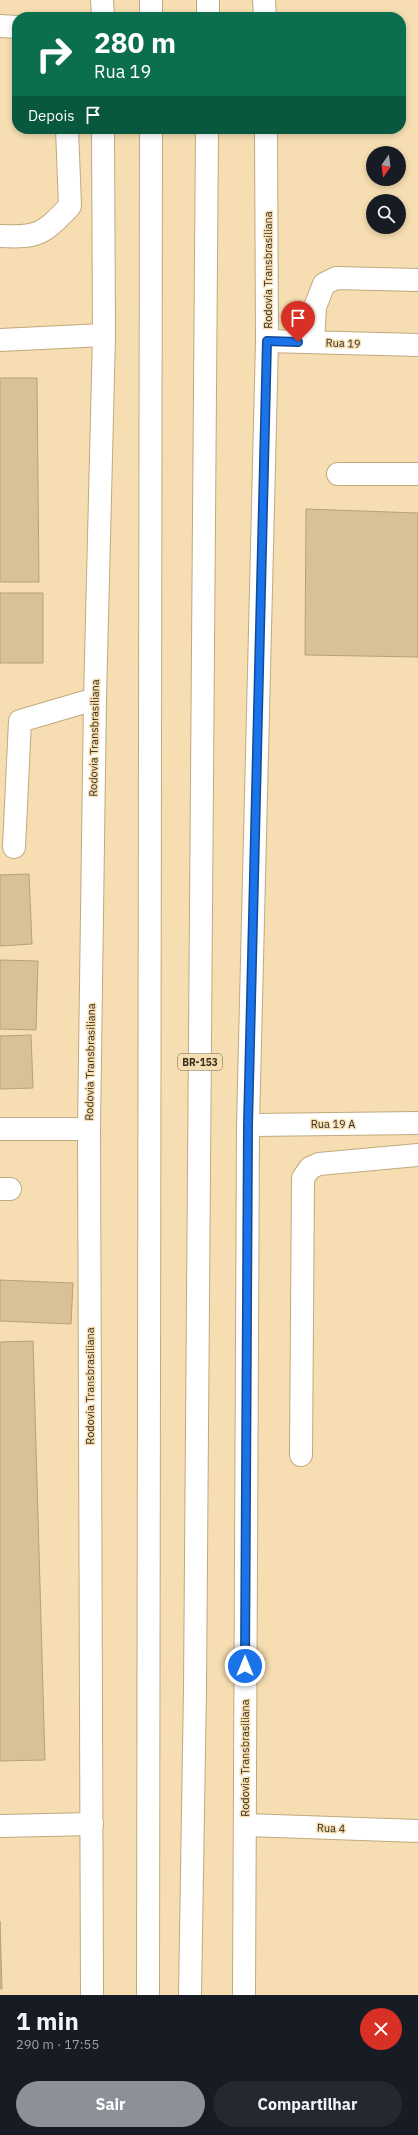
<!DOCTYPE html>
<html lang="pt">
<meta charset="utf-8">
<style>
:root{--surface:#171b24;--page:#242831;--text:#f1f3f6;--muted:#9ea1a6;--accent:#8c9099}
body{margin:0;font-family:"IBM Plex Sans",sans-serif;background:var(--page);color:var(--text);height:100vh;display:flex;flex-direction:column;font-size:15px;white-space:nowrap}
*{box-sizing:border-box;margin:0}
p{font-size:13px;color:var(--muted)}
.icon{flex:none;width:22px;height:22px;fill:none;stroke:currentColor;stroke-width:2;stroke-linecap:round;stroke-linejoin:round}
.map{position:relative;height:1995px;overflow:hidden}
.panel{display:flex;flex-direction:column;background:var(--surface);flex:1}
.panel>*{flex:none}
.hud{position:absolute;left:12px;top:12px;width:394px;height:122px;border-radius:16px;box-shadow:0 2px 6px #0003;background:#0b6e4f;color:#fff;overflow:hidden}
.needle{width:26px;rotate:194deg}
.buttons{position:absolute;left:366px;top:146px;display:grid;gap:8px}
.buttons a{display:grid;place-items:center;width:40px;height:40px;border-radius:50%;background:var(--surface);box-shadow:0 2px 6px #0003;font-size:20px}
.pin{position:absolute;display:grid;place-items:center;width:34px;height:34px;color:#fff;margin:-41px -17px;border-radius:50% 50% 50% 0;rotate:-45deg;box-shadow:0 0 4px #0007}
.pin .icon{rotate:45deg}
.me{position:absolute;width:44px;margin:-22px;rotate:0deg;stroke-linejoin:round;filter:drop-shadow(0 0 3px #0008)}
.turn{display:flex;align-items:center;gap:14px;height:84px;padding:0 16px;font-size:18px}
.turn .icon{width:52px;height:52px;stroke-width:2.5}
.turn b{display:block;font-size:28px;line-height:34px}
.then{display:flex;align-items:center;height:38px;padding:0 16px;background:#0003;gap:8px;font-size:15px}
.round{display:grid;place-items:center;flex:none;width:42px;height:42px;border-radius:21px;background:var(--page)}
.head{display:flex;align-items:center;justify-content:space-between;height:68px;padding:0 16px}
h1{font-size:24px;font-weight:700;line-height:30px}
.cta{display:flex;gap:8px;margin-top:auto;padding:8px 16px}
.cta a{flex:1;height:46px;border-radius:24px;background:var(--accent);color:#fff;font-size:16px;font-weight:700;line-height:46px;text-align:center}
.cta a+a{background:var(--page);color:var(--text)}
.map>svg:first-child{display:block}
.building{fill:#d8c195;stroke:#b7a176}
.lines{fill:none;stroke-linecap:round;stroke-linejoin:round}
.minor-casing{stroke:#c0a97e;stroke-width:24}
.major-casing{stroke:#c0a97e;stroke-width:24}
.highway-casing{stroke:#c0a97e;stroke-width:24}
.minor{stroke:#fff;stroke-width:22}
.major{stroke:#fff;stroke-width:22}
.highway{stroke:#fff;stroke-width:22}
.route-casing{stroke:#114b97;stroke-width:10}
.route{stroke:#1a73e8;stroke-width:7}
.labels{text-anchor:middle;stroke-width:3;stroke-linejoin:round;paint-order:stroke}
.shield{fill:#f6deb2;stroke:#706248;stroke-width:1}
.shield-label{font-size:10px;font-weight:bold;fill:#362d1b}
.street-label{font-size:11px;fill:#362d1b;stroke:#f6deb2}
</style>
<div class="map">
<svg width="418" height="1995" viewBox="0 0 418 1995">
<rect width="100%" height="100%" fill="#f6deb2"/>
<path class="building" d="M0 378H37L39 582H0Z
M306 509 418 513V657L305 655Z
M0 593H43V663H0Z
M29 874 32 944 0 946V875Z
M0 960 38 961 36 1030 0 1029Z
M31 1035 33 1088 0 1089V1036Z
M0 1280 73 1283 71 1324 0 1321Z
M33 1341 45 1760 0 1761V1342Z
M0 1921 2 1989H0Z"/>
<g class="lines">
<g class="minor-casing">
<path id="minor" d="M0 26 17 27
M0 236C39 238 43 234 70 206L67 129
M0 340 104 335
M267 341 418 345
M313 342 315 307 324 284 336 278 418 280
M338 474H418
M14 847 20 721 95 699
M248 1125 418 1123
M0 1129H89
M0 1189H10
M301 1455 303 1178 310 1168 319 1164 418 1155
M245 1825 418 1831
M0 1826 92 1824"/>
</g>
<g class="major-casing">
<path id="major" d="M102 0 103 17
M264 0 265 17
M92 1995 89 1129 95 699 104 335 103 129
M244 1995 248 1125 267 341 266 129"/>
</g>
<g class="highway-casing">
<path id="highway" d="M151 17V0
M208 17V0
M148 1995 151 129
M190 1995 195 1689 207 129"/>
</g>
<use href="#minor" class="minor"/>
<use href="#major" class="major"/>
<use href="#highway" class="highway"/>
</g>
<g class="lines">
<g class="route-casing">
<path id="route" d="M245 1666 248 1125 267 341 298 342"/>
</g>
<use href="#route" class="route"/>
</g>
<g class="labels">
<rect class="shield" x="178" y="1054" width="44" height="16" rx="3"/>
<g class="shield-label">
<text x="200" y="1066">BR-153</text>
</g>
<g class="street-label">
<text transform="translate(268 270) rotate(-90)" y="4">Rodovia Transbrasiliana</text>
<text transform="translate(343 343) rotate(2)" y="4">Rua 19</text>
<text transform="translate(94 738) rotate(-89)" y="4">Rodovia Transbrasiliana</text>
<text transform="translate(90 1062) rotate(-89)" y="4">Rodovia Transbrasiliana</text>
<text x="333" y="1128">Rua 19 A</text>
<text transform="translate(90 1386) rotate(-90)" y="4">Rodovia Transbrasiliana</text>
<text transform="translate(245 1758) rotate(-90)" y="4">Rodovia Transbrasiliana</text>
<text transform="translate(331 1828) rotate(2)" y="4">Rua 4</text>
</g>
</g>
</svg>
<div class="buttons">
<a><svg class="needle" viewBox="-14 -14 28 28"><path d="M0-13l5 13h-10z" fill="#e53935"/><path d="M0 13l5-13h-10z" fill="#9ea1a6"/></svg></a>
<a><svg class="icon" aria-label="search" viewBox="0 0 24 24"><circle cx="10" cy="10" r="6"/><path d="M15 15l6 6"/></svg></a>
</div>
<div class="pin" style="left:298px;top:342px;background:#d93025"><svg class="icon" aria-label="arrive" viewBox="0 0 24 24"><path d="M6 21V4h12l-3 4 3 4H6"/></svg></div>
<svg class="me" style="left:245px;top:1666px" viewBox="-20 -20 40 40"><circle r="17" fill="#1a73e8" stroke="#fff" stroke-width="3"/><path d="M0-11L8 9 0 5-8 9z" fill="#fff"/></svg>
<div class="hud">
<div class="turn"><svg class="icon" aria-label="right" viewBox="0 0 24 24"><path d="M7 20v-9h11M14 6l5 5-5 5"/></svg><div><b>280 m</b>Rua 19</div></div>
<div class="then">Depois<svg class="icon" aria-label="arrive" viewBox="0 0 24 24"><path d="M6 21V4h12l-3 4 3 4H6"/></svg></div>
</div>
</div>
<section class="panel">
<div class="head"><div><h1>1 min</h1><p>290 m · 17:55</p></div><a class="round" style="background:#d93025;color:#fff"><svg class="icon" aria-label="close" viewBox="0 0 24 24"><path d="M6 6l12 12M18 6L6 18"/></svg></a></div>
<div class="cta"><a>Sair</a><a>Compartilhar</a></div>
</section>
